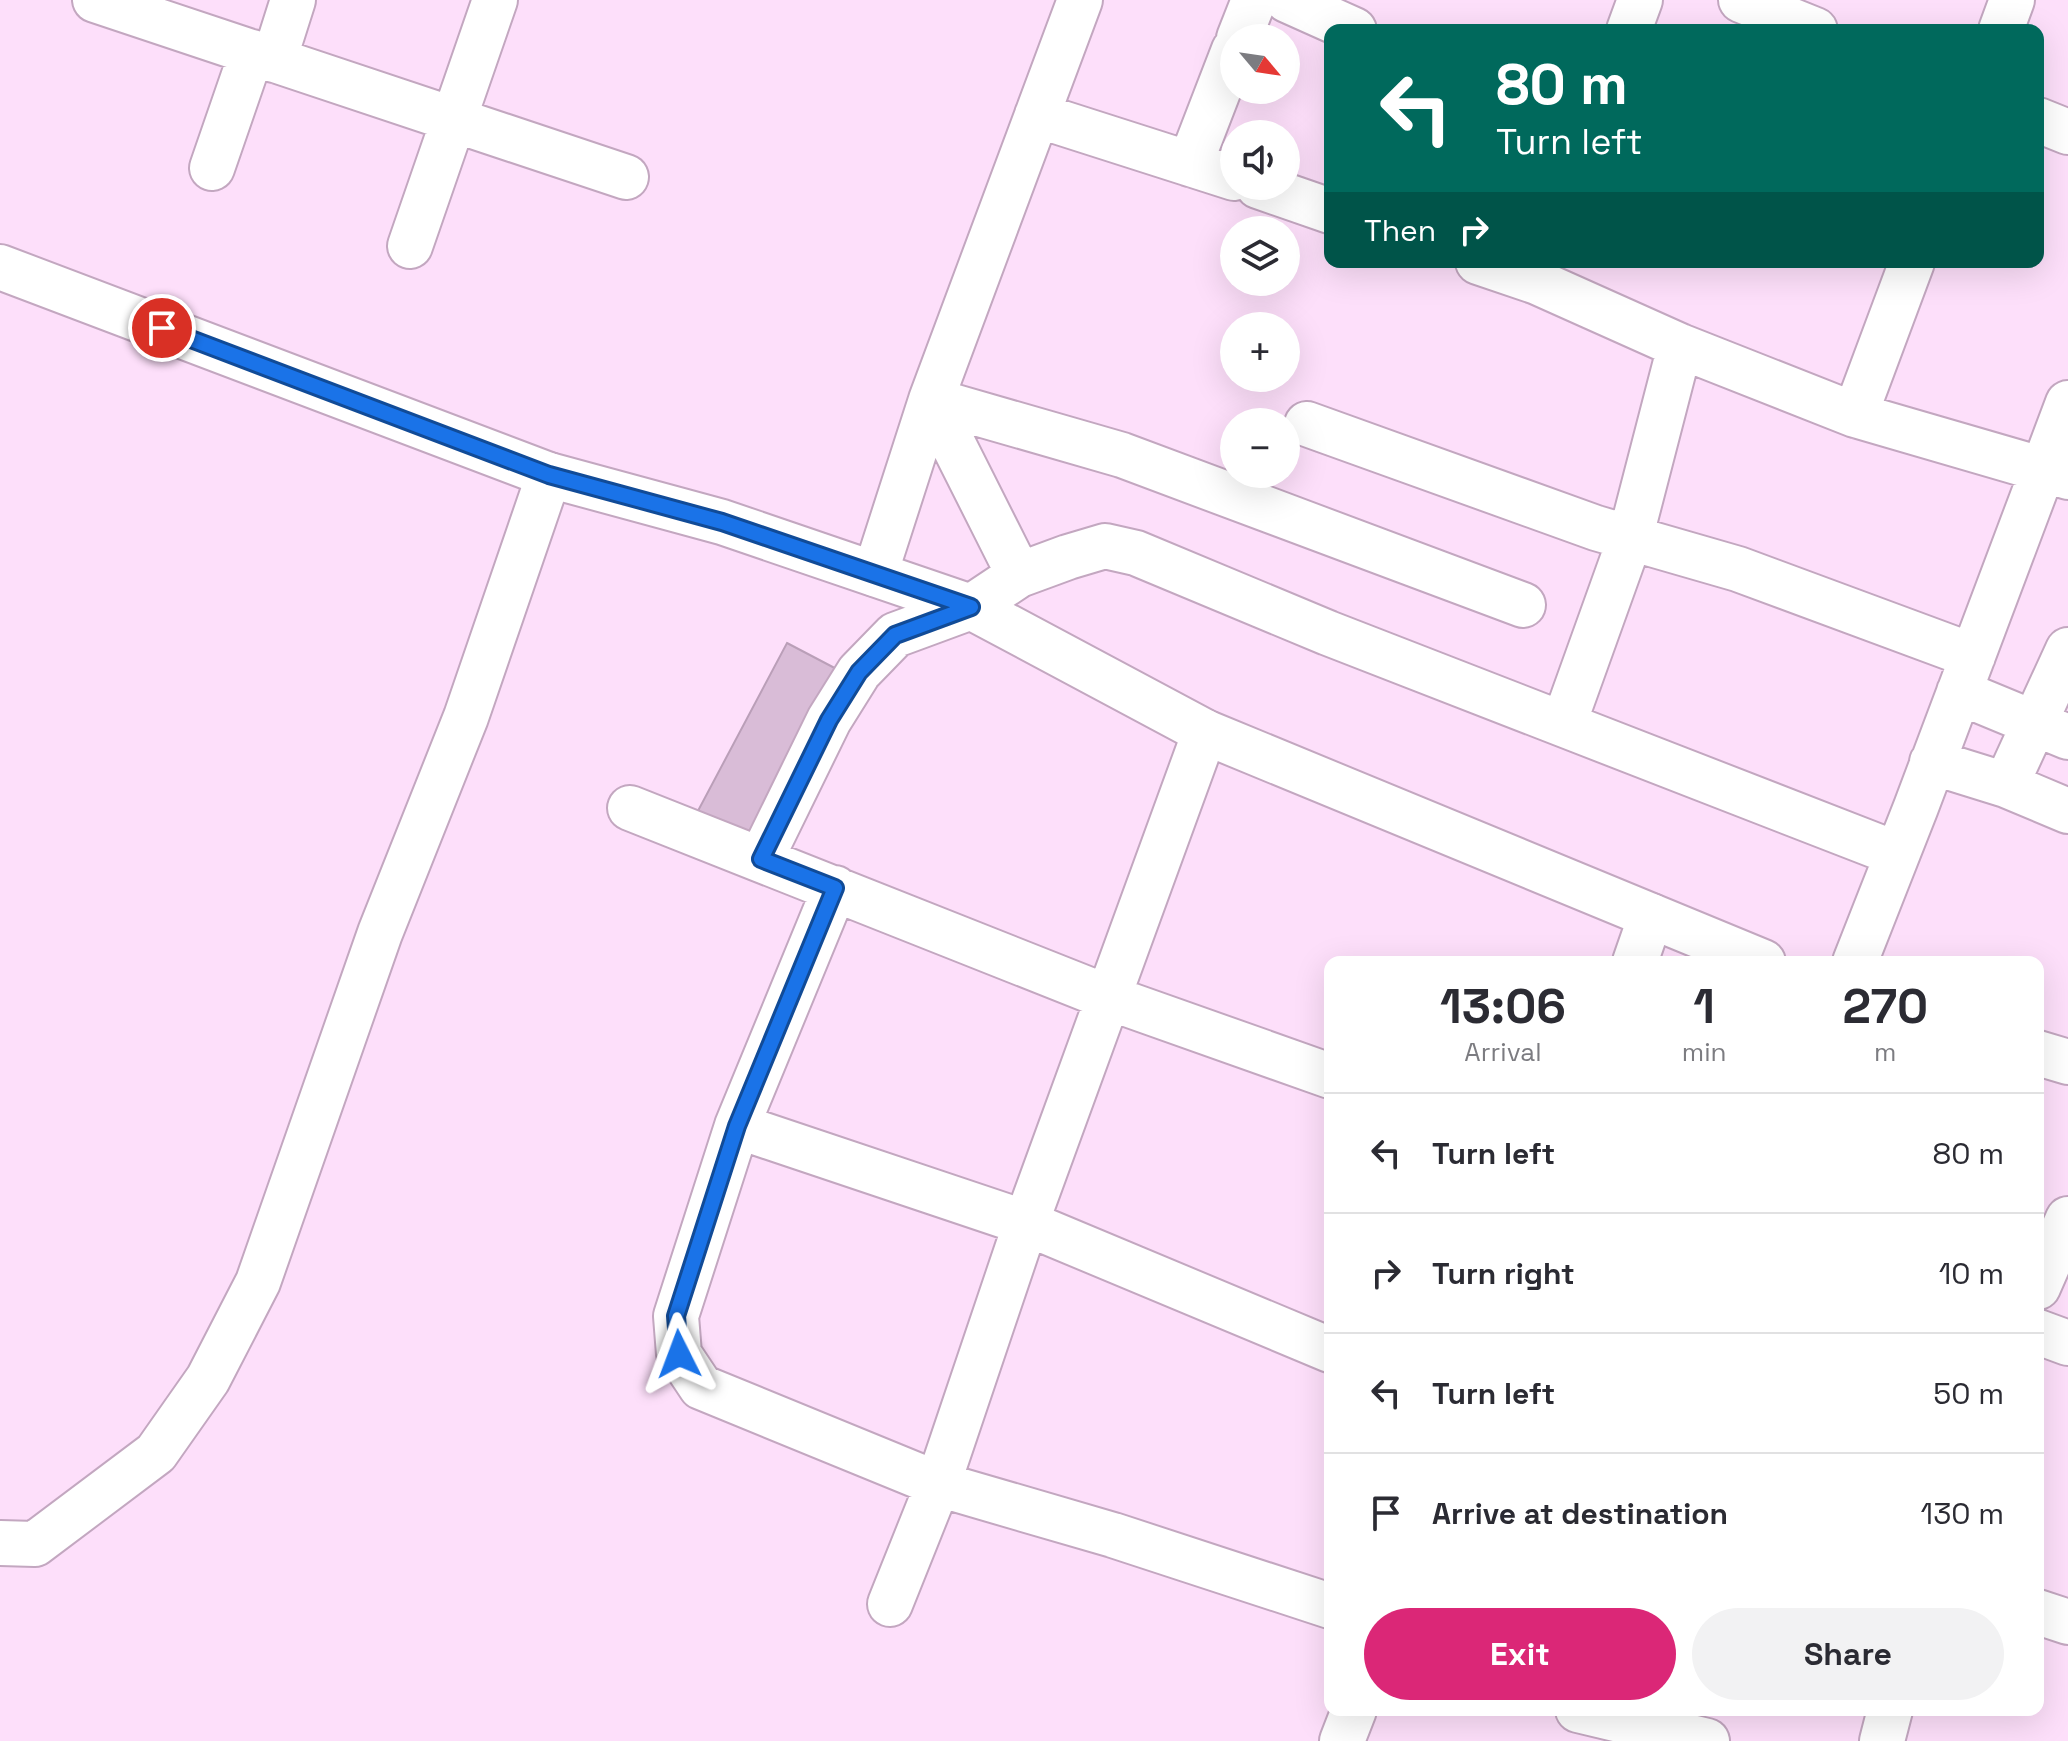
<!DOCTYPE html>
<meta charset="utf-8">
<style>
:root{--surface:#fff;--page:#f2f2f3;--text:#2b2b33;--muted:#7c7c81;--line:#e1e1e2;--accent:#db2777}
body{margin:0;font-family:"Space Grotesk",sans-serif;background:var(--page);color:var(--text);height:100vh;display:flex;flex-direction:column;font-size:30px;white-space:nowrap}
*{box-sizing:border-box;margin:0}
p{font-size:26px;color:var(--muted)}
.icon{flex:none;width:44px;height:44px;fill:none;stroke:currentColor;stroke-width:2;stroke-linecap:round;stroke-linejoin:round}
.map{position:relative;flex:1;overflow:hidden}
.drawer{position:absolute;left:1324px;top:956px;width:720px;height:760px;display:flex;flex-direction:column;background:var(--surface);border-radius:16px;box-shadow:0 8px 32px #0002}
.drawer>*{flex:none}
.banner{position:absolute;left:1324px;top:24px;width:720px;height:244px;border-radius:16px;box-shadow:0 8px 32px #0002;background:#00695c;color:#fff;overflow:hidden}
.needle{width:52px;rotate:119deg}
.buttons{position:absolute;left:1220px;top:24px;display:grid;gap:16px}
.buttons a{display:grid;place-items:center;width:80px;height:80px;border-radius:50%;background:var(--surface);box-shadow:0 8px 32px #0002;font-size:40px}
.pin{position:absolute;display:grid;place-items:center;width:68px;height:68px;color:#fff;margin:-34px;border:4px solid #fff;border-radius:50%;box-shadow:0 2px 8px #0007}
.me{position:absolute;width:88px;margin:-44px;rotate:357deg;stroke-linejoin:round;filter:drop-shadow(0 0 6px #0008)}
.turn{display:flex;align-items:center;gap:28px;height:168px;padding:0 40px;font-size:36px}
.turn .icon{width:104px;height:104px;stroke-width:2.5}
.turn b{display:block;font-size:56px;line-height:68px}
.then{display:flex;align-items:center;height:76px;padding:0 40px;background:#0003;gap:16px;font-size:30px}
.eta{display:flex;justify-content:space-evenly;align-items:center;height:136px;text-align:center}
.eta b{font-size:48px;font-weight:600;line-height:56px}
.button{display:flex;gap:16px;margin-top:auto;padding:16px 40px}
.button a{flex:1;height:92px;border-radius:48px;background:var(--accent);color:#fff;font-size:32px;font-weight:600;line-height:92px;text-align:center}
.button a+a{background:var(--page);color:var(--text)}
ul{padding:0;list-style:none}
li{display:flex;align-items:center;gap:24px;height:120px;padding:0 40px;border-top:2px solid var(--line)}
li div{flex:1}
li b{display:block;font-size:30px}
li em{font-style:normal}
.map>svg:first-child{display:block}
.building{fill:#d9bcd7;stroke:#ba9fb8;stroke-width:2}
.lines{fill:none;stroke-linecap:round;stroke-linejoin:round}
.minor-casing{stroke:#c3a7c0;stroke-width:48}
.secondary-casing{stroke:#c3a7c0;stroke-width:48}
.minor{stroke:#fff;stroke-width:44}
.secondary{stroke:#fff;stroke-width:44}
.route-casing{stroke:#114b97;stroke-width:20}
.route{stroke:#1a73e8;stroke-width:14}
</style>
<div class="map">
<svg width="2068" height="1741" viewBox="0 0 2068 1741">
<rect width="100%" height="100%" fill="#fddffa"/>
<path class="building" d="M787 643 848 675 749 850 691 824Z"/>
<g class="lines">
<g class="minor-casing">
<path id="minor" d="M95 0 626 177
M1287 0 1354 30
M1741 0 1815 30
M1629 30 1640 0
M2001 30 2012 0
M1239 38 1254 0
M274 60 293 0
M1037 115 1234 178
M2038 120 2068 132
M1190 164 1234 50
M212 168 252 52
M1258 186 1330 211
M410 246 495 0
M1478 262 1537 282 1680 346 1855 415 2068 477
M931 400 1122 455 1523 605
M931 400 1019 575
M1855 415 1912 262
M1307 424 1596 528 1738 569 1973 656
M875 574 931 400 1080 0
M1959 692 2068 737
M1564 723 1630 539 1680 346
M1932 762 2006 785 2068 811
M2006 785 2068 650
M630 808 1107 997 1330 1076
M761 859 829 720 859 672 895 635 971 607 1019 575 1068 557 1105 546 1136 553 1328 633 1897 854
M835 888 737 1126 676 1316 679 1354 701 1387 938 1484 1113 1535 1330 1606
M1635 962 1651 916
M1855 962 1916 807 2068 403
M737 1126 1026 1223 1330 1350
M2038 1287 2068 1219
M2038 1332 2068 1343
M0 1543 35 1544 156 1453 208 1379 258 1282 380 933 466 717 549 475
M890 1604 938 1484 1026 1223 1205 732
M2038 1612 2068 1622
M1578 1710 1707 1741
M1342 1741 1354 1710
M1882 1741 1890 1710"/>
</g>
<g class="secondary-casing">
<path id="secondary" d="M0 267 549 475 722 522 971 607 1205 732 1763 962
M2038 1053 2068 1062"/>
</g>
<use href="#minor" class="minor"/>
<use href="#secondary" class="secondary"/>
</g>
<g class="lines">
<g class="route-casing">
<path id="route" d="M162 328 549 475 722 522 971 607 895 635 859 672 829 720 761 859 835 888 737 1126 676 1316 679 1354"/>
</g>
<use href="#route" class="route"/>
</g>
</svg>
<div class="buttons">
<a><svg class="needle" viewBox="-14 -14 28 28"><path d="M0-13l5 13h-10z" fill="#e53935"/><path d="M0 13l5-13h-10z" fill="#7c7c81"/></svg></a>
<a><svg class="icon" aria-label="sound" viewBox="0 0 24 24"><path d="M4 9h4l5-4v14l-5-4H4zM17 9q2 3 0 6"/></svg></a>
<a><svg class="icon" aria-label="layers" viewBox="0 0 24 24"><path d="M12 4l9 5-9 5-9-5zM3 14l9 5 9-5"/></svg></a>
<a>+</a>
<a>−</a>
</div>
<div class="pin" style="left:162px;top:328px;background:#d93025"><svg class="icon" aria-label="arrive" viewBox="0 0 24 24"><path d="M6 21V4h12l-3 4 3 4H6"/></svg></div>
<svg class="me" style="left:679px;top:1354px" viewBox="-20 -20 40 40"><path d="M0-17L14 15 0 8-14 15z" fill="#1a73e8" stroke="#fff" stroke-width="4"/></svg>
<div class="banner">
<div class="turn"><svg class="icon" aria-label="left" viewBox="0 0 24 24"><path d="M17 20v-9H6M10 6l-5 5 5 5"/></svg><div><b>80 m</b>Turn left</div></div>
<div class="then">Then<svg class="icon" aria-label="right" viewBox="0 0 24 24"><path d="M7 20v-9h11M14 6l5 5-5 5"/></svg></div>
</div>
<section class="drawer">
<div class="eta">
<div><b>13:06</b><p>Arrival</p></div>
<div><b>1</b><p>min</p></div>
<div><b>270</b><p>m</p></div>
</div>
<ul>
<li><svg class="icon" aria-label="left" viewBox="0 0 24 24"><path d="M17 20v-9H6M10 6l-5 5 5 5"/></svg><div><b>Turn left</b></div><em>80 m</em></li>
<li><svg class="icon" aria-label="right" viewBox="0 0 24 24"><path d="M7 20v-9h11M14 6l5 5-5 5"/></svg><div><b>Turn right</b></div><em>10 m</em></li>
<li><svg class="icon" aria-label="left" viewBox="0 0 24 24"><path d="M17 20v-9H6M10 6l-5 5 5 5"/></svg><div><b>Turn left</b></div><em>50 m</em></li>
<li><svg class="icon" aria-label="arrive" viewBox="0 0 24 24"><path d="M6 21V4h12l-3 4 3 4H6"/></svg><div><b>Arrive at destination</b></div><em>130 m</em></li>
</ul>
<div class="button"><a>Exit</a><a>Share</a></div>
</section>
</div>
